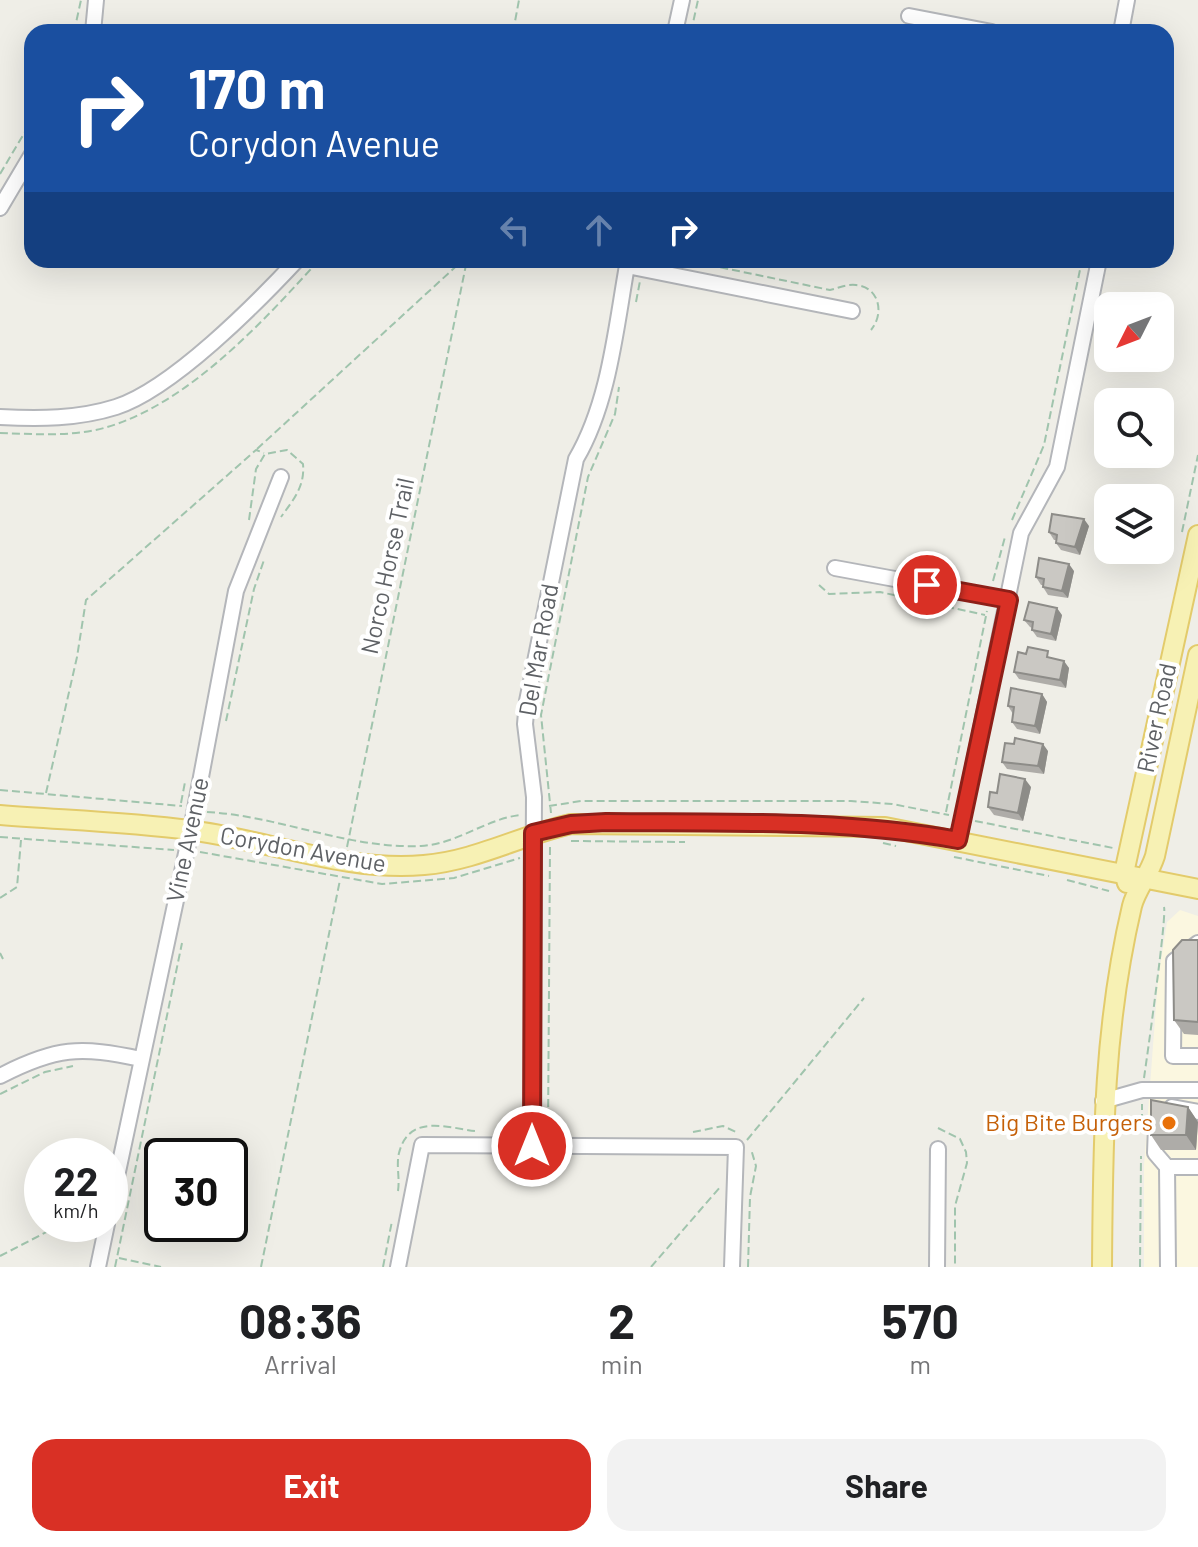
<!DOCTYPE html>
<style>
:root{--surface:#fff;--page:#f2f2f2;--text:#202124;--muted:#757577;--accent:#d93025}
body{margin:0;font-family:Barlow,sans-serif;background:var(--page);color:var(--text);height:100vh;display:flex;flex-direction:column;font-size:30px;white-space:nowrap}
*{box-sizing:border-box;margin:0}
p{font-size:26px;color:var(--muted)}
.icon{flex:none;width:44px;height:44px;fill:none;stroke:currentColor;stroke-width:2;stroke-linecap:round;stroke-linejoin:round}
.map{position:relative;height:1267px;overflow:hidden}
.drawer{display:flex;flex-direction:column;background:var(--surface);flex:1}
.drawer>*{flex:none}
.banner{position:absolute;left:24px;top:24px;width:1150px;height:244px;border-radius:24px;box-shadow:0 8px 32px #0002;background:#1a4fa0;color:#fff;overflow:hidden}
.needle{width:52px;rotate:228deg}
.tools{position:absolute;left:1094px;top:292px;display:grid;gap:16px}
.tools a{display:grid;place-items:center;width:80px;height:80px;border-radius:16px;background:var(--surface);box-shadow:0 8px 32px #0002;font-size:40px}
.speed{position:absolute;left:24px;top:1138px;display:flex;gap:16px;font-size:40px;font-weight:700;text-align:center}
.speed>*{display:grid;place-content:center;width:104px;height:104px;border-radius:50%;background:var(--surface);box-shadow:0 8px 32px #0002;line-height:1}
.speed small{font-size:20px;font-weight:400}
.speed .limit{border:4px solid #111;border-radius:12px;background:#fff;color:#111}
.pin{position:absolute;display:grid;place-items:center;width:68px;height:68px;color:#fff;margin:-34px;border:4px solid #fff;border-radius:50%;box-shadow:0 2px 8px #0007}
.me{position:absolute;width:88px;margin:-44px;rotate:0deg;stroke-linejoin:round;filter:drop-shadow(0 0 6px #0008)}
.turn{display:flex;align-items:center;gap:28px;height:168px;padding:0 32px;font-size:36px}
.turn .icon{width:104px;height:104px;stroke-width:2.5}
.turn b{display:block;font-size:56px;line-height:68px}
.lanes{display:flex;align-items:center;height:76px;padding:0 32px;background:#0003;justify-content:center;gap:40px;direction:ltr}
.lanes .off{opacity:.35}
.eta{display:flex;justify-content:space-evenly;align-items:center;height:136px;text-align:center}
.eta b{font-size:48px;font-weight:700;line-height:56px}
.cta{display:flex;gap:16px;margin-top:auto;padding:16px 32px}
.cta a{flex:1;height:92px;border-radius:24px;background:var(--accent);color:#fff;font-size:32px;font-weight:700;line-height:92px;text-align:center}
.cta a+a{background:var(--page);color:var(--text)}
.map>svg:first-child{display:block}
.commercial{fill:#fbf7e0}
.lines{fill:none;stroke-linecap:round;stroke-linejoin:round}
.minor-casing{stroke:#b4b6ba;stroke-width:18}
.major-casing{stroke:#e3cb6b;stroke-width:22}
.path{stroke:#a0c4ad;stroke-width:2;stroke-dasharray:8 4;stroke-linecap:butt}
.minor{stroke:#fff;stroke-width:14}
.major{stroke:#f7f1b4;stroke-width:18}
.wall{fill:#aeaca8}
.shaded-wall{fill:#8d8c88}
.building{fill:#cac8c3;stroke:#8d8c88;stroke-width:2}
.route-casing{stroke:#8d1f18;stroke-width:20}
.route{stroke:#d93025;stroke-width:14}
.food-dot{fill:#e8710a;stroke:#fff;stroke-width:3}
.labels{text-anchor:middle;stroke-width:8;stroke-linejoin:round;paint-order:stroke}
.street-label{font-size:24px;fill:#5e6165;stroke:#fff}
.food-label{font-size:24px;fill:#c56008;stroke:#fff;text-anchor:end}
</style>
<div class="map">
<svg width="1198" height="1267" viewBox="0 0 1198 1267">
<rect width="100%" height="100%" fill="#efeee7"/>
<path class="commercial" d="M1180 910 1198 916V1267H1144V1166L1158 979 1167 922Z"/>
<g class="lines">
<g class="minor-casing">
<path id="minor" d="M909 16 992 32
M93 32 96 0
M675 32 682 0
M1121 32 1127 0
M0 208 32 154
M627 266 852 311
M0 417C39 419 78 419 116 407 172 389 256 304 297 260
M835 568 1009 600
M958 840 1021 533 1057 467 1099 260
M1198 943 1174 961 1173 1056H1198
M0 1076C56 1047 80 1046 141 1059
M1103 1101 1142 1090H1198
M1172 1107 1198 1112
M1156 1124 1155 1153 1167 1167 1168 1267
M532 1146 534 797 525 724 527 701 576 459C610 401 616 325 628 260
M1167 1167H1198
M110 1209 191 830 236 591 281 477
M98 1267 107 1224
M398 1267 422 1145 736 1147 732 1267
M937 1267 938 1149"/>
</g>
<g class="major-casing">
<path id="major" d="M0 815C63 820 127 822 189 830 268 840 344 872 424 865 475 861 522 835 571 824L885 827 1198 889
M1127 883 1124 873 1198 535
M1102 1267C1103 1142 1103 1029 1132 906 1136 890 1149 875 1155 856L1198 655"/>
</g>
<path class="path" d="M74 32 81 0
M513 32 519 0
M691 32 698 0
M0 174 32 120
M685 260 830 290C839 288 846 284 856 285 879 287 885 313 871 330
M636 302 640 281
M0 433C34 434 71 437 104 428 187 405 263 322 319 260
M257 449 463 260
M249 520 256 469 265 454 287 450 303 464C305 486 294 499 281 517
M1012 520 1044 445 1082 260
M1182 532 1198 455
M993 581 1005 537
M819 585 829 594 880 592 985 615
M226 721 254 589 264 560
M0 790 182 806
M46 793 77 657 86 600 256 450 264 453
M181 803 185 782
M549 806 581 801H851L892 804 949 815
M207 812C280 816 347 849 421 846 457 844 486 819 520 815
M946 812 987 611
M551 813 541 715 588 477 615 414 619 387
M975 821 1113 848
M0 837 174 850
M571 841 685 842
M883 843 896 846
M347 847 467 260
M550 847 548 1130 567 1132
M200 852 382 884 454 878 520 858
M954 857 1049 876
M1067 880 1109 891
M0 898 17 887 21 840
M0 953 3 959
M1144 1078C1147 1057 1167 916 1164 907
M0 1094 45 1072 73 1066
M1142 1122V1104
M938 1128 960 1139 966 1152 967 1163 955 1206V1267
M501 1131 519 1130
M693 1132 723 1126 736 1132
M747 1140 864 998
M398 1191C400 1178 396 1165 399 1153 409 1113 448 1128 475 1131
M0 1256 62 1224
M119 1258 161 1267
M115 1267 182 943
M261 1267 340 880
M383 1267 392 1221
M651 1267 721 1186
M748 1267 750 1197 756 1166 751 1149
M1140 1267 1141 1156"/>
<use href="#minor" class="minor"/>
<use href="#major" class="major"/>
</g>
<path class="wall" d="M1089 526 1080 555 1061 550 1056 543V540H1054L1049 532Z
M1074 571 1068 598 1048 595 1043 587V585H1041L1036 577Z
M1062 615 1056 641 1037 637 1032 630V628L1030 627 1024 620Z
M1054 659 1069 668 1066 688 1019 679 1014 672Z
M1042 694 1047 702 1040 734 1017 729 1012 722 1013 714 1008 706Z
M1048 751 1044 774 1007 769 1002 762Z
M1031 787 1023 821 994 815 988 807Z
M1198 940V1035L1184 1034 1174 1020Z
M1188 1107 1198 1122 1196 1150H1161L1151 1135Z"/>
<path class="shaded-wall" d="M1084 519 1089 526 1080 555 1075 547Z
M1069 564 1074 571 1068 598 1062 591Z
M1057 608 1062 615 1056 641 1051 634Z
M1064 661 1069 668 1066 688 1060 680Z
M1042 694 1047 702 1040 734 1035 726Z
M1043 744 1048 751 1044 774 1038 766Z
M1025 779 1031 787 1023 821 1018 813Z
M1188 1107 1198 1122 1196 1150 1186 1135Z"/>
<path class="building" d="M1052 514 1084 519 1075 547 1056 543 1057 535 1049 532Z
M1039 558 1069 564 1062 591 1043 587 1044 579 1036 577Z
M1029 602 1057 608 1051 634 1032 630 1033 622 1024 620Z
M1028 647 1048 651 1047 657 1064 661 1060 680 1014 672 1018 652 1026 654Z
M1011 688 1042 694 1035 726 1012 722 1014 707 1008 706Z
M1015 738 1043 744 1038 766 1002 762 1005 743 1014 744Z
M1000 774 1025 779 1018 813 988 807 990 792 997 793Z
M1182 940H1198V1022L1174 1020 1173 950Z
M1151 1100 1188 1107 1186 1135H1151Z"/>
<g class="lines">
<g class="route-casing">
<path id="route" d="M532 1146 533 833 571 824 606 822C724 823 842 819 958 840L1009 600 927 585"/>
</g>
<use href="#route" class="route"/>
</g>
<circle class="food-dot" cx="1169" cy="1123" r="8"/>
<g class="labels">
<g class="street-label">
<text transform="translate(388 566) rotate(-78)" y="8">Norco Horse Trail</text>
<text transform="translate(539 650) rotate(-80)" y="8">Del Mar Road</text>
<text transform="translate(1157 718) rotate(-78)" y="8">River Road</text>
<text transform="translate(188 840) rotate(-78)" y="8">Vine Avenue</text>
<text transform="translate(303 850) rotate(10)" y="8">Corydon Avenue</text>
</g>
<g class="food-label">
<text x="1153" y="1131">Big Bite Burgers</text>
</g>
</g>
</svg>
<div class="tools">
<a><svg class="needle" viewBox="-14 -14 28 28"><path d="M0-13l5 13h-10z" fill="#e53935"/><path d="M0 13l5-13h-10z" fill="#757577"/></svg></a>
<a><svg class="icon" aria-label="search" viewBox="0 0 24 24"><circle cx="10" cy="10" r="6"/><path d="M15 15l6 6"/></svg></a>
<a><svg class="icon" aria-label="layers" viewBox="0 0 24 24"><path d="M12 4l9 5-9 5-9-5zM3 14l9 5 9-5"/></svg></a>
</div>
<div class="speed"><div>22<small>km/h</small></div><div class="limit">30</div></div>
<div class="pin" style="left:927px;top:585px;background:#d93025"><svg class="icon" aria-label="arrive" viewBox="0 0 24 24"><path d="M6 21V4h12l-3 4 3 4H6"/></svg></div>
<svg class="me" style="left:532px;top:1146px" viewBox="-20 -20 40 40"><circle r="17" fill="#d93025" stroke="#fff" stroke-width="3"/><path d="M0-11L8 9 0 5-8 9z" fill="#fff"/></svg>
<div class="banner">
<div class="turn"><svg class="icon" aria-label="right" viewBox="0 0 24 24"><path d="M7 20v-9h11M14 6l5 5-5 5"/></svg><div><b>170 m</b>Corydon Avenue</div></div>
<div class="lanes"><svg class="icon off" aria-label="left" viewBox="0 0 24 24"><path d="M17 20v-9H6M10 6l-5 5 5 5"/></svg><svg class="icon off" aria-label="ahead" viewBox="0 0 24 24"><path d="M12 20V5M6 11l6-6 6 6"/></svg><svg class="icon" aria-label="right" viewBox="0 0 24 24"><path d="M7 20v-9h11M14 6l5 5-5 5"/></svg></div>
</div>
</div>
<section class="drawer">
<div class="eta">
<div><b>08:36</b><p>Arrival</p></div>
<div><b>2</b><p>min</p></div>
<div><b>570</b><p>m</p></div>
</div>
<div class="cta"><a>Exit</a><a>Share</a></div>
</section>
